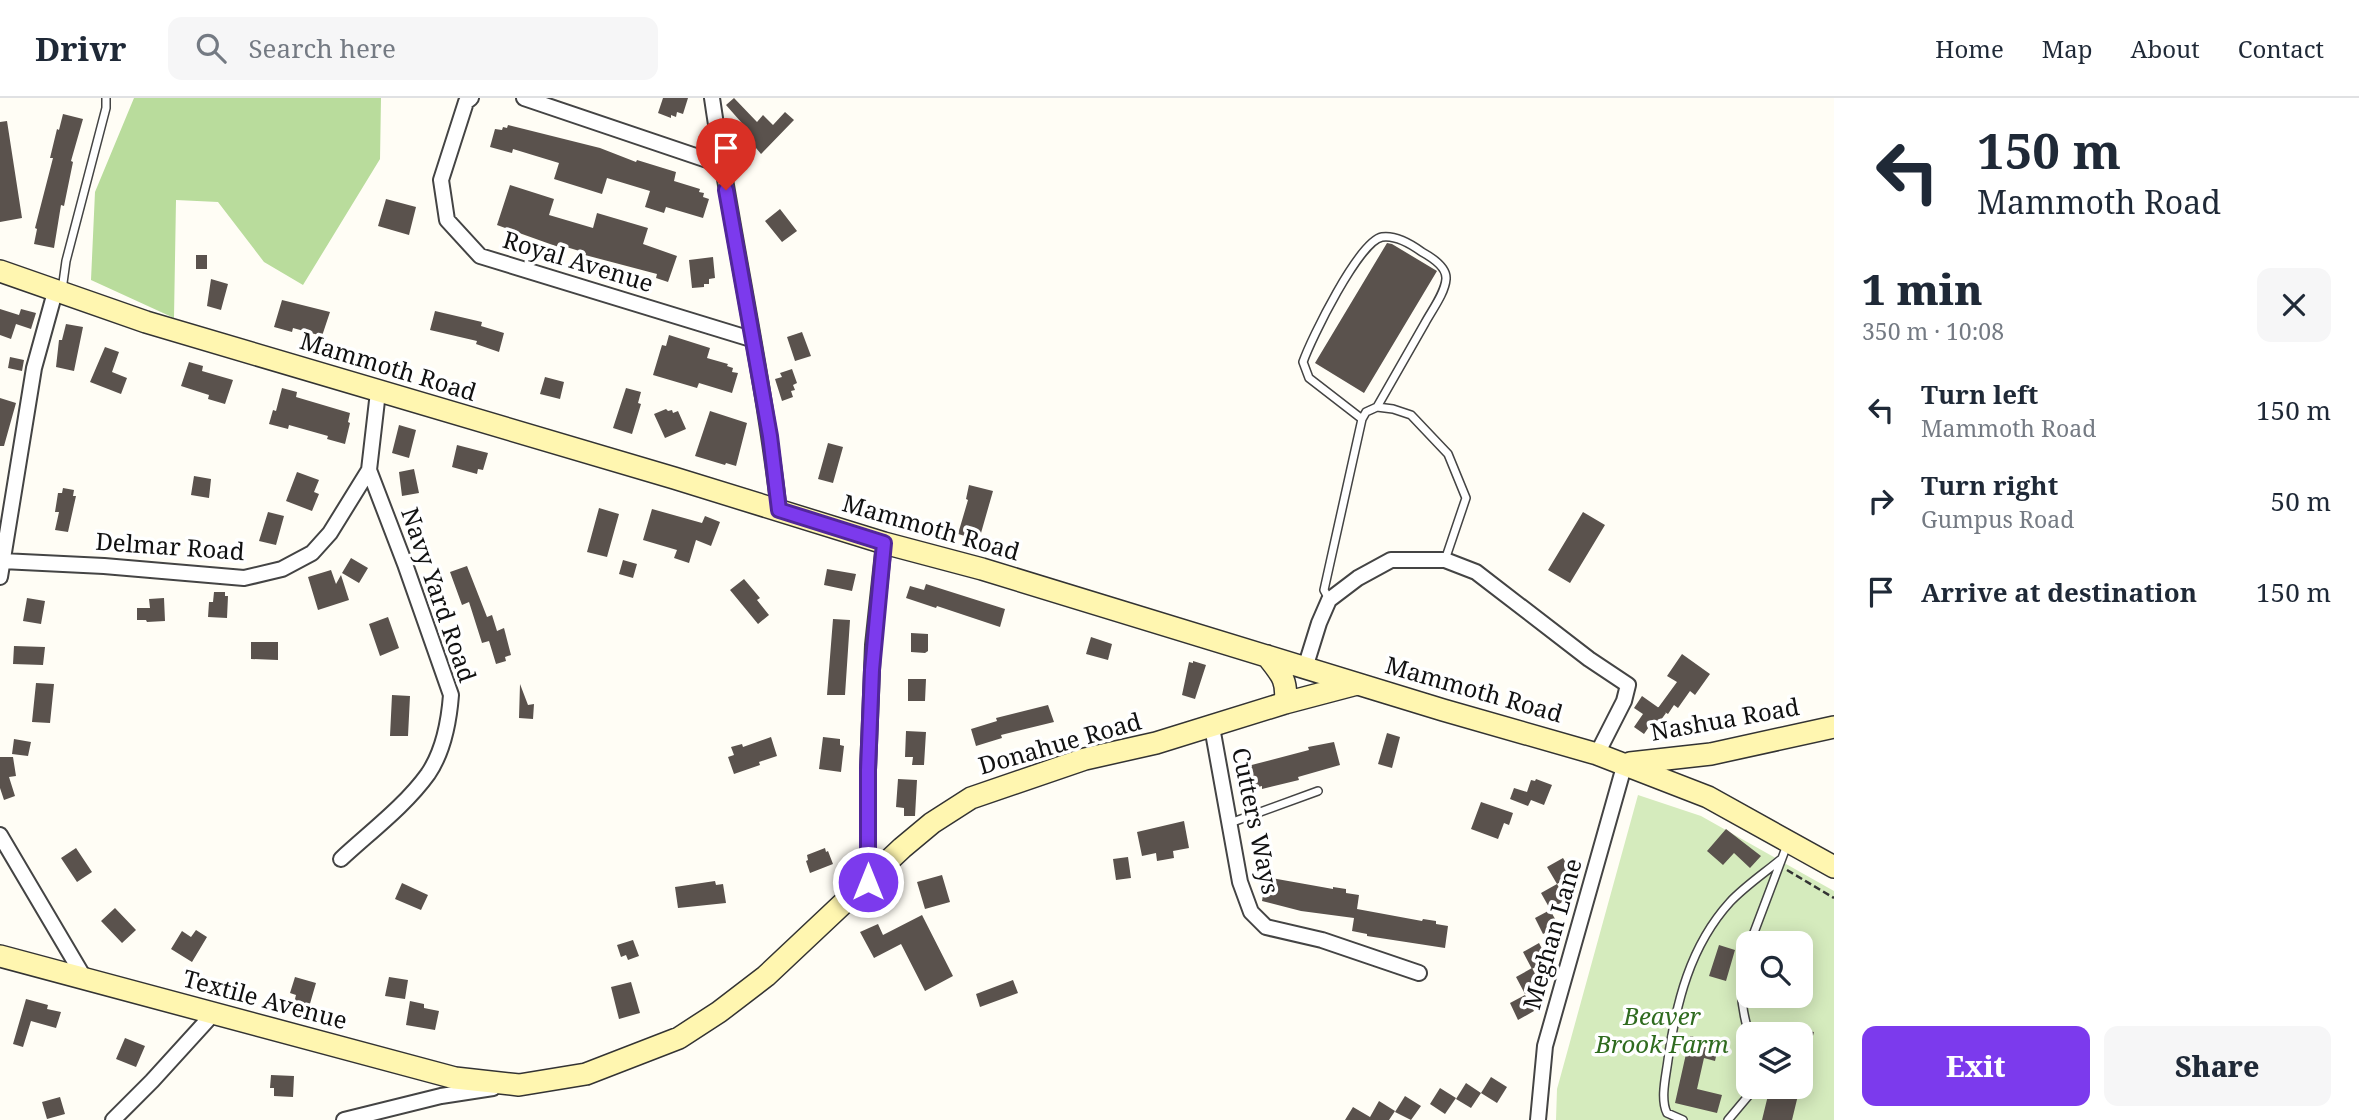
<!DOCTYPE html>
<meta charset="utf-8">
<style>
:root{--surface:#fff;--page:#f6f6f7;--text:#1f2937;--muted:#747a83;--line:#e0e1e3;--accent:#7c3aed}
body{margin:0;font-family:"Noto Serif",serif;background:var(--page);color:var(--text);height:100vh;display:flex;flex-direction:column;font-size:26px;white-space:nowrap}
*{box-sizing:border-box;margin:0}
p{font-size:23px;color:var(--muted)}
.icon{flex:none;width:38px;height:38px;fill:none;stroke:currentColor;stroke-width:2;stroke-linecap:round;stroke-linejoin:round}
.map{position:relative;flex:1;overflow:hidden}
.side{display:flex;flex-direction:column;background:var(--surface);width:525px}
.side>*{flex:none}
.banner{background:#fff;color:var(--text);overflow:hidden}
.controls{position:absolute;left:1736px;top:833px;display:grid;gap:14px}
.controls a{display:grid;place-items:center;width:77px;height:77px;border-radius:14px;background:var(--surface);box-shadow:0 4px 18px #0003;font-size:35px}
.pin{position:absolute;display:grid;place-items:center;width:60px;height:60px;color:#fff;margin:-72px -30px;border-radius:50% 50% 50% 0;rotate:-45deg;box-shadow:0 0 7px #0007}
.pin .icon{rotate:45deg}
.me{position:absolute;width:77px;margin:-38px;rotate:0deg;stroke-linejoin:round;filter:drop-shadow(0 0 5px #0008)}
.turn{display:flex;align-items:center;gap:24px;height:147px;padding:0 28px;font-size:32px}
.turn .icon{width:91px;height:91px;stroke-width:2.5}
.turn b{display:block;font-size:49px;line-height:60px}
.round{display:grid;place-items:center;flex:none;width:74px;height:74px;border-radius:14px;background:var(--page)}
.head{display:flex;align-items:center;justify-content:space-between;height:119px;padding:0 28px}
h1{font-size:42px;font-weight:800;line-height:52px}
.primary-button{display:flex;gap:14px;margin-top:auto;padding:14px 28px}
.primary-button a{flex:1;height:80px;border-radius:14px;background:var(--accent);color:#fff;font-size:28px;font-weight:800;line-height:80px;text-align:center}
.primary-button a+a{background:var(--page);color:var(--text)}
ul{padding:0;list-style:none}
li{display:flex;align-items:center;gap:21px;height:91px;padding:0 28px}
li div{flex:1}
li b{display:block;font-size:26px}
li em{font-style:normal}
header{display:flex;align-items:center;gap:42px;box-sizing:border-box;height:98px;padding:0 35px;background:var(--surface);border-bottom:2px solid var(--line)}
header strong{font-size:33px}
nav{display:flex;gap:38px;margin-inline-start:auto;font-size:24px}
.search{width:490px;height:63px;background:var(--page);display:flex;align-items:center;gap:18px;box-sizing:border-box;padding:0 24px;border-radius:14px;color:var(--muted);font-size:26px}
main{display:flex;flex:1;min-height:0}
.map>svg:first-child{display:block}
.green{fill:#d5ebbd;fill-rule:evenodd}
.forest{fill:#b9dc9c}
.building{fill:#5a524d}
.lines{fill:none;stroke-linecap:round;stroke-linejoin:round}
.service-casing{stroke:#444;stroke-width:10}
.minor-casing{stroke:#444;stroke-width:18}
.secondary-casing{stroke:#333;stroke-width:24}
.path{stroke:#333;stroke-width:2.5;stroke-dasharray:7 3.5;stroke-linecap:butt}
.service{stroke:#fff;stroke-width:7}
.minor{stroke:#fff;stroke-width:14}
.secondary{stroke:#fff6b0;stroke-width:21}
.route-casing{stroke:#51269a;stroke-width:18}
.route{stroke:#7c3aed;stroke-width:12}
.labels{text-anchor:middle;stroke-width:7;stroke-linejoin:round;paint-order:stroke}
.street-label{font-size:24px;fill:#111;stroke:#fff}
.park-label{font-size:24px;font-style:italic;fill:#2f6b1f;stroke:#fff}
</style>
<header>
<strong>Drivr</strong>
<div class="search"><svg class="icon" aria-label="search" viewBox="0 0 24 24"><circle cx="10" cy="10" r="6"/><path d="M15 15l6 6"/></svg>Search here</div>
<nav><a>Home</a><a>Map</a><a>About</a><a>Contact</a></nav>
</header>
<main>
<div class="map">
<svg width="1834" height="1022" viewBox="0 0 1834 1022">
<rect width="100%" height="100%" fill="#fffdf5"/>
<path class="green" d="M1638 697 1701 718 1834 793V1022H1556L1557 991ZM1748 845H1801V898H1748ZM1748 936H1801V989H1748Z"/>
<path class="forest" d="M134 0H381L380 61 303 187 264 164 218 104 176 102 174 220 91 182 95 94Z"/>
<path class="building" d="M663 0H688L683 16 677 14 676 19 671 17V20L658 15Z
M734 0 757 24 763 17 773 27 785 14 794 22 761 56 756 50 753 54 744 45 747 41 743 37 748 32 726 7Z
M63 16 83 21 71 63 73 64 64 108 61 107 54 150 34 146 37 131 35 130 53 60H50L57 31 59 32Z
M7 23 22 120 0 124V24Z
M508 27 600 50 636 64 637 62 676 74 674 83 700 91 699 94 704 95 703 99 709 101 703 120 666 109 664 115 645 109 650 93 607 80 602 96 554 81 559 65 513 51 512 55 490 49 495 31 502 32 503 29 507 30Z
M510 87 554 101 549 117 593 130 597 115 648 130 643 146 677 158 668 184 656 180 657 176 585 157 586 155 563 148 562 150 550 146 497 127Z
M386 101 416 109 409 137 378 128Z
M780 111 797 133 782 144 765 123Z
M1387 145 1392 146 1437 173 1364 295 1315 265Z
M196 157H207V171H196Z
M713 159 715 180 709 181V186H704V189L692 190 689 162Z
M211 181 228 186 221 212 207 208Z
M282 202 330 214 322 238 293 230 292 234 274 229Z
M0 211 19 217 21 211 36 215 31 231 16 226 11 241 0 237Z
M435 213 482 224 481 228 504 235 499 254 476 246 477 243 430 232Z
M66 226 83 229 74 273 56 269 59 242H62Z
M802 234 811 258 795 263 787 239Z
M669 237 710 250 707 260 728 266 727 268 733 270 732 274 738 275 732 295 699 285 697 290 653 277 662 247 666 248Z
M105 249 119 254 112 274 127 280 121 296 90 284Z
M10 259 24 262 22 273 8 270Z
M189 264 203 268 202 273 233 282 225 306 208 301 209 297 181 288Z
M792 271 797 285 793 287 795 292 791 293 793 299 782 303 775 281 782 279 780 275Z
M545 279 564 284 560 301 540 296Z
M282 290 297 294 296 299 350 315 348 324 350 325 345 346 327 341 328 338 289 327 288 331 269 326 273 312 276 313Z
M626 290 641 294 638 305 641 306 632 336 613 330Z
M0 300 16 305 4 348H0Z
M666 311 668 313 672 312 673 315 678 313 686 331 665 340 654 316Z
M710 313 747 325 736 368 726 365 725 367 695 358Z
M399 327 416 332 409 360 392 355Z
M828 345 843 349 833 385 818 381Z
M457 347 488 355 483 372 478 371 477 376 452 369Z
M414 371 419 395 402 398 399 374Z
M297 374 319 382 314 394 319 396 312 413 286 403Z
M194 378 211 381 209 400 191 397Z
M969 387 993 393 979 442 958 436 968 402 966 401Z
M63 390 74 392 73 398H76L68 434 55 432 59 414H55L58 395H62Z
M599 410 619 416 607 459 587 454Z
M652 411 702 425 705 418 720 424 711 448 696 442 689 465 674 460 677 452 643 442Z
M268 414 284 418 276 447 259 443Z
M1583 414 1605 427 1570 485 1548 472Z
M351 460 368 470 359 485 342 475Z
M623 462 637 466 633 480 619 476Z
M467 468 487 519 492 517 497 533 504 530 511 557 505 559 506 563 496 566 489 543 482 545 469 504 462 507 450 474Z
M827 471 856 476 852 493 824 487Z
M331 472 336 486 341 477 349 502 318 512 308 479Z
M744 481 760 500 757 502 769 517 758 526 730 492Z
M926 486 1005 511 1000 529 937 508 936 510 906 500 910 488 924 492Z
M214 494H225V498H228L227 520 208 519 209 504H213Z
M27 500 45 503 41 526 23 523Z
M164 500 165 523 147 524 146 522H137V510H150L149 501Z
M388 519 399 550 380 558 369 526Z
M833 521 850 522 845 597H827Z
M911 535 928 536V553L925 555 911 554Z
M1091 539 1112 546 1108 562 1086 556Z
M251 544H278V562L251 561Z
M14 548 45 549 43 567 13 566Z
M1682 556 1710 576 1695 597 1690 593 1678 610 1674 607 1668 616 1658 610 1677 584 1667 578Z
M1193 563 1206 567 1195 601 1182 597 1189 564 1193 565Z
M908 581H926L925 603H908Z
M36 585 54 586 50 625 32 624Z
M520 586 528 607 534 606 533 621 519 620Z
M392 597 410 598 408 638H390Z
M1642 598 1666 615 1658 626 1653 623 1644 636 1634 629 1643 616 1634 610Z
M1048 607 1054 624 1001 637 1002 640 976 648 971 631 997 623 996 620Z
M906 633 926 634 924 667H912L913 659H905Z
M1387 635 1400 639 1392 670 1378 666Z
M771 639 777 658 759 664 760 667 734 676 728 659 734 657 731 649 742 646 743 649Z
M823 639 840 641V647L844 648 841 674 819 671Z
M14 641 31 644 28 658 12 656Z
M1334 644 1340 667 1298 679 1299 682 1262 691V688L1250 691 1244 669 1309 652 1308 649Z
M0 659H13L16 678 9 679 15 698 4 702 0 690Z
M898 681 917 682 915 718H904V710L896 709Z
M1536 681 1552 687 1544 707 1531 702 1528 708 1510 701 1514 690 1527 694 1531 682 1535 683Z
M1481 704 1513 715 1509 727 1504 725 1498 741 1471 731Z
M1184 723 1189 750 1173 753 1174 760 1157 763 1156 755 1142 758 1137 734Z
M1726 731 1761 758 1750 770 1734 755 1723 767 1707 753Z
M76 750 92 774 77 784 61 760Z
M825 750 826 754 828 753 833 766 810 775 806 763 808 762 807 757Z
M1128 759 1131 780 1116 782 1113 761Z
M1563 760 1573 777 1557 786 1547 769Z
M942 777 950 804 925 811 917 784Z
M1266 779 1333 791V789L1346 791V795L1359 797 1357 811 1422 823 1423 821 1436 823V826L1448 828 1445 850 1367 838V836L1352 833 1354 820 1301 813 1262 803Z
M715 783 716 787 723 786 726 805 678 810 675 789Z
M402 785 428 797 421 812 395 801Z
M1557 786 1566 802 1550 811 1541 795Z
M115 810 136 832 122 845 101 823Z
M1550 812 1559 828 1543 836 1535 820Z
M922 817 953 878 925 893 901 846 874 860 860 834 878 826 883 837Z
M196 832 207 839 192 864 171 851 182 833 191 839Z
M633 842 639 858 628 862 626 857 621 859 617 847Z
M1539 845 1548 862 1532 871 1523 854Z
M1719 847 1735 852 1726 883 1709 878Z
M1532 870 1541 887 1525 896 1516 879Z
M295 879 316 885 309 909 305 908 304 912 293 909 296 897 290 895Z
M389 879 408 882 405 901 385 898Z
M1013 882 1018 895 980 909 976 896Z
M631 884 640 915 619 921 611 889Z
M1525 897 1534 913 1518 922 1510 905Z
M26 901 48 907 47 911 61 914 56 930 31 923 23 949 13 946Z
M410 903 424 906V910L439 913 435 932 406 927Z
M1801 931 1814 934 1805 968H1801Z
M1690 938 1719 945 1715 963 1704 960 1697 991 1722 997 1717 1015 1675 1005Z
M125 940 145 948 136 969 116 961Z
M271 977 294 978 293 999 274 998V990H270Z
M1491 979 1507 989 1497 1005 1481 995Z
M1466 985 1481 995 1471 1010 1456 1001Z
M1770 989H1800L1792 1022H1762Z
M1440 990 1456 1000 1445 1016 1430 1006Z
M1405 998 1421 1008 1411 1022 1395 1014Z
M60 999 65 1016 47 1021 42 1004Z
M1379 1003 1395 1013 1389 1022H1345L1353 1009 1370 1019Z"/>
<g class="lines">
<g class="service-casing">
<path id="service" d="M62 192 66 163 106 10V0
M1362 321 1309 280 1303 264C1311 241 1359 143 1382 139 1396 137 1411 146 1422 154 1431 159 1447 169 1446 181 1445 195 1432 212 1425 225 1409 253 1393 281 1377 309
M1329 501 1324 492 1362 321 1366 314 1377 309 1393 311 1411 317 1448 356 1466 400 1445 462
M1230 725 1318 693
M1750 845 1787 747
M1748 850C1738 880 1740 906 1749 936
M1683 1022 1667 1015C1660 1001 1666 978 1668 962 1676 905 1690 848 1730 804 1744 789 1763 776 1780 762
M1728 1022 1749 997 1751 989"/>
</g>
<g class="minor-casing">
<path id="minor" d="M471 0 466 4 441 82 447 122 480 158 751 241
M524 0 722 67
M712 0C732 138 763 274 779 413
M2 463 104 468 244 480 282 471 312 455 330 435 369 372
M0 479 34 270 55 194
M1305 570 1319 525 1329 502 1358 480 1391 462H1445L1476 474 1589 561 1628 587 1624 603 1597 656
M1212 629 1240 784 1251 814 1266 829 1322 842 1419 875
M0 737 85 881
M341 761C370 734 405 708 428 676 443 654 449 623 451 597L405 466 369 372 378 294
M868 784V672L873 547 884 445
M113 1022 152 983 213 916
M344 1022 441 998 493 990
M1538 1022 1545 948 1625 665"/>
</g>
<g class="secondary-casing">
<path id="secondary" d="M0 173 146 224 674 380 884 445 982 471 1443 612 1597 656 1708 699 1834 769
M1267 558C1281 576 1288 582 1285 605
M1630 665 1711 656 1834 629
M0 858 455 980 519 987 586 976 679 940 719 914 766 878 902 750 932 725 971 700 1085 661 1156 645 1285 605 1357 586"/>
</g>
<path class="path" d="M1787 772 1834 800"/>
<use href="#service" class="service"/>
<use href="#minor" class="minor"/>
<use href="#secondary" class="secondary"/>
</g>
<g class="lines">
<g class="route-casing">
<path id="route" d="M726 92 770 338 779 412 884 445 872 572 868 672V784"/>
</g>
<use href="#route" class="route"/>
</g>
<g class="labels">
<g class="street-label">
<text transform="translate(578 164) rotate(17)" y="8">Royal Avenue</text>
<text transform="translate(388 269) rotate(17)" y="8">Mammoth Road</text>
<text transform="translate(931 430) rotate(16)" y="8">Mammoth Road</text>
<text transform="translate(170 449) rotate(4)" y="8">Delmar Road</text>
<text transform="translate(438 497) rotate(71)" y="8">Navy Yard Road</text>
<text transform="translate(1474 592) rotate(16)" y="8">Mammoth Road</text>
<text transform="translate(1725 622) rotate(-10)" y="8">Nashua Road</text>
<text transform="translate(1060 646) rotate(-16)" y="8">Donahue Road</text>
<text transform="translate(1255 723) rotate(78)" y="8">Cutters Ways</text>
<text transform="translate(1553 836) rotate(-74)" y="8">Meghan Lane</text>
<text transform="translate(265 902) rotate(15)" y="8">Textile Avenue</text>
</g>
<g class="park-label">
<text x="1662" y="927">Beaver<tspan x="1662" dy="28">Brook Farm</tspan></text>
</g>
</g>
</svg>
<div class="controls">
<a><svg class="icon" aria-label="search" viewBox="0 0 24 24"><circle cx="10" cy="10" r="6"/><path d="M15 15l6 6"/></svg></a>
<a><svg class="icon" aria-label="layers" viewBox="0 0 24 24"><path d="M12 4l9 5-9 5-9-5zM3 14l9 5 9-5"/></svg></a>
</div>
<div class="pin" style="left:726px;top:92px;background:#d93025"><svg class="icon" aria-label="arrive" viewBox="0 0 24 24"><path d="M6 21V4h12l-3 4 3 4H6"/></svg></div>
<svg class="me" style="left:868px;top:784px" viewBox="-20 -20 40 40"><circle r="17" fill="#7c3aed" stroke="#fff" stroke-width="3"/><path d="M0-11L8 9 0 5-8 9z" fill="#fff"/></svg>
</div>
<section class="side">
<div class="banner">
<div class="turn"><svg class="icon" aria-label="left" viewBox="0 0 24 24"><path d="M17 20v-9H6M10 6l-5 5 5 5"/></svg><div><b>150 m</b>Mammoth Road</div></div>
</div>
<div class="head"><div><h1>1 min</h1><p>350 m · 10:08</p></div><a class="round"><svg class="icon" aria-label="close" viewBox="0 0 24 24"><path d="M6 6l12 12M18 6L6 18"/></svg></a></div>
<ul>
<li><svg class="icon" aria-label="left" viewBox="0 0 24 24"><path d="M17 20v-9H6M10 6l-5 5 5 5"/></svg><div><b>Turn left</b><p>Mammoth Road</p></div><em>150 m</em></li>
<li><svg class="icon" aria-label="right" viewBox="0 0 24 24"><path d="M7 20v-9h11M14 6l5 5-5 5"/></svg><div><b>Turn right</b><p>Gumpus Road</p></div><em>50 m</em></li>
<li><svg class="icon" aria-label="arrive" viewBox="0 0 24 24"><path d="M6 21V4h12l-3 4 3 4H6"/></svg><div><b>Arrive at destination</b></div><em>150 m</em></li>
</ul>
<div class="primary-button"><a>Exit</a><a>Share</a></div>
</section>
</main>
